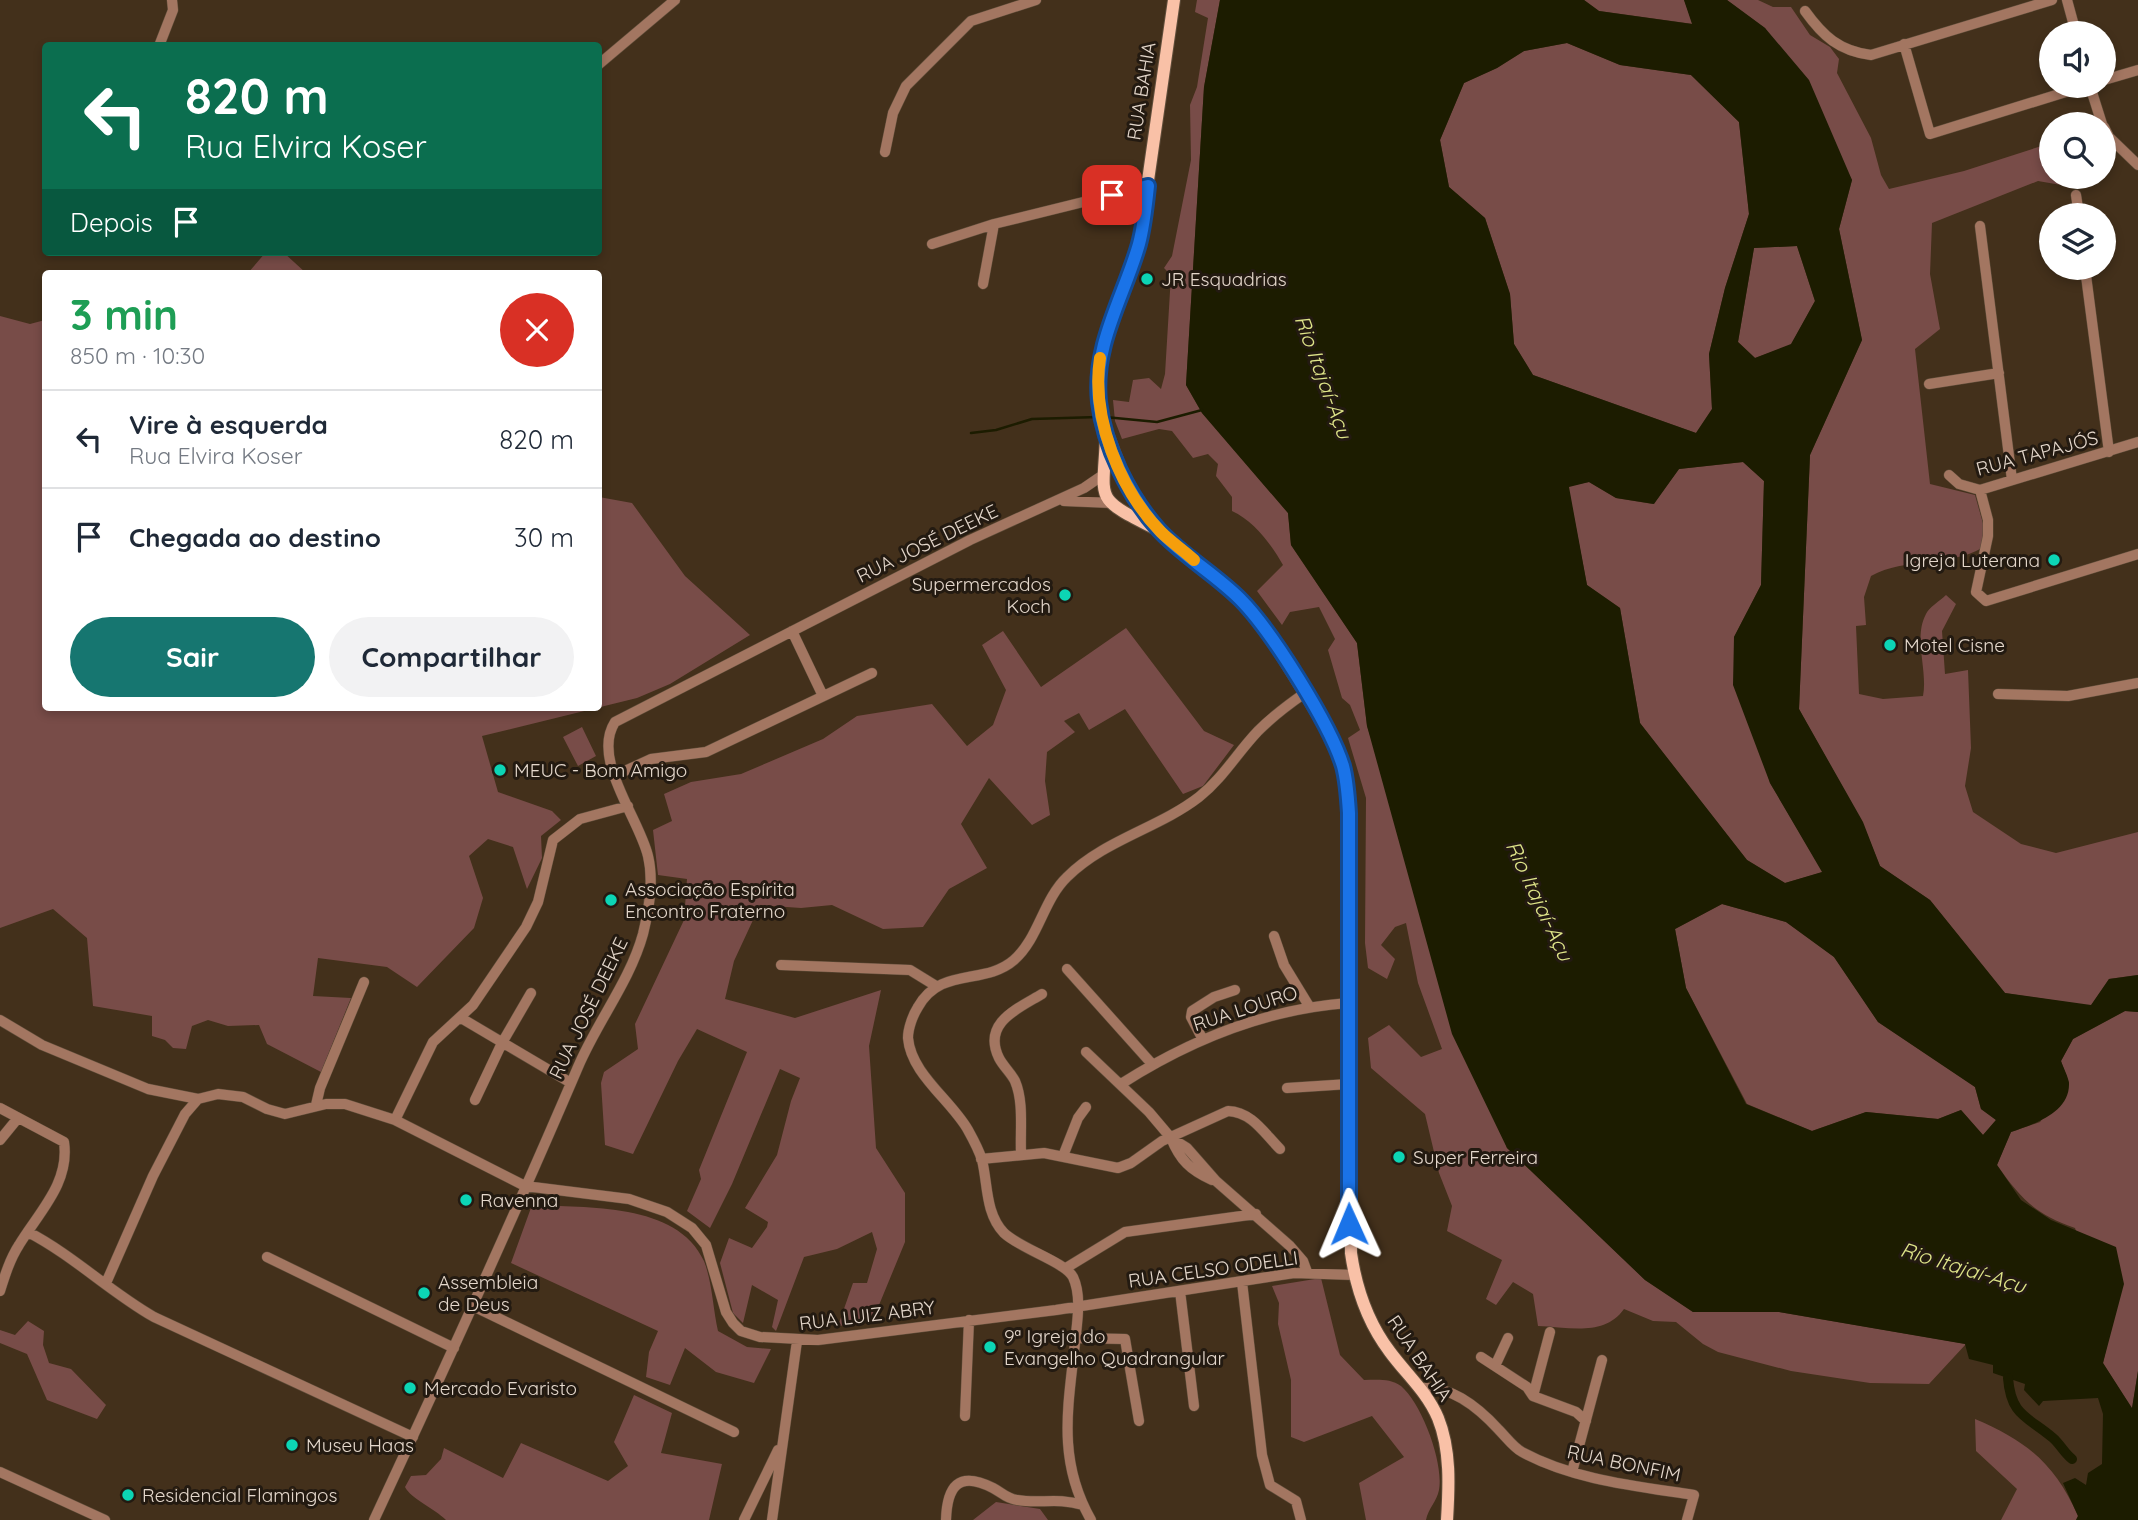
<!DOCTYPE html>
<html lang="pt">
<meta charset="utf-8">
<style>
:root{--surface:#fff;--page:#f2f2f3;--text:#1f2937;--muted:#747a83;--line:#e0e1e3;--accent:#167670}
body{margin:0;font-family:Quicksand,sans-serif;background:var(--page);color:var(--text);height:100vh;display:flex;flex-direction:column;font-size:26px;white-space:nowrap}
*{box-sizing:border-box;margin:0}
p{font-size:23px;color:var(--muted)}
.icon{flex:none;width:38px;height:38px;fill:none;stroke:currentColor;stroke-width:2;stroke-linecap:round;stroke-linejoin:round}
.map{position:relative;flex:1;overflow:hidden}
.sheet{position:absolute;left:42px;top:270px;width:560px;height:441px;display:flex;flex-direction:column;background:var(--surface);border-radius:7px;box-shadow:0 4px 10px #0003}
.sheet>*{flex:none}
.hud{position:absolute;left:42px;top:42px;width:560px;height:214px;border-radius:7px;box-shadow:0 4px 10px #0003;background:#0b6e4f;color:#fff;overflow:hidden}
.buttons{position:absolute;left:2039px;top:21px;display:grid;gap:14px}
.buttons a{display:grid;place-items:center;width:77px;height:77px;border-radius:50%;background:var(--surface);box-shadow:0 4px 10px #0003;font-size:35px}
.pin{position:absolute;display:grid;place-items:center;width:60px;height:60px;color:#fff;margin:-30px;border-radius:14px;box-shadow:0 4px 10px #0006}
.me{position:absolute;width:77px;margin:-38px;rotate:359deg;stroke-linejoin:round;filter:drop-shadow(0 0 5px #0008)}
.turn{display:flex;align-items:center;gap:24px;height:147px;padding:0 28px;font-size:32px}
.turn .icon{width:91px;height:91px;stroke-width:2.5}
.turn b{display:block;font-size:49px;line-height:60px}
.then{display:flex;align-items:center;height:66px;padding:0 28px;background:#0003;gap:14px;font-size:26px}
.round{display:grid;place-items:center;flex:none;width:74px;height:74px;border-radius:37px;background:var(--page)}
.head{display:flex;align-items:center;justify-content:space-between;height:119px;padding:0 28px}
h1{font-size:42px;font-weight:700;line-height:52px;color:#1e9e55}
.button{display:flex;gap:14px;margin-top:auto;padding:14px 28px}
.button a{flex:1;height:80px;border-radius:42px;background:var(--accent);color:#fff;font-size:28px;font-weight:700;line-height:80px;text-align:center}
.button a+a{background:var(--page);color:var(--text)}
ul{padding:0;list-style:none}
li{display:flex;align-items:center;gap:21px;height:98px;padding:0 28px;border-top:2px solid var(--line)}
li div{flex:1}
li b{display:block;font-size:26px}
li em{font-style:normal}
.map>svg:first-child{display:block}
.green{fill:#784c48}
.water{fill:#1c1c00;fill-rule:evenodd}
.lines{fill:none;stroke-linecap:round;stroke-linejoin:round}
.stream{stroke:#1c1c00;stroke-width:2.5}
.canal{stroke:#1c1c00;stroke-width:10}
.minor-casing{stroke:#604e3b;stroke-width:11}
.major-casing{stroke:#604e3b;stroke-width:14}
.minor{stroke:#a37661;stroke-width:10}
.major{stroke:#f9c1a7;stroke-width:12}
.route-casing{stroke:#114b97;stroke-width:18}
.route{stroke:#1a73e8;stroke-width:12}
.slow{stroke:#f59e0b;stroke-width:12}
.poi-dot{fill:#0cd5b5;stroke:#231a11;stroke-width:2.5}
.labels{text-anchor:middle;stroke-width:6;stroke-linejoin:round;paint-order:stroke}
.street-label{font-size:19px;fill:#e4d7cb;stroke:#231a11}
.poi-label{font-size:19px;fill:#e4d7cb;stroke:#231a11;text-anchor:start}
.water-label{font-size:21px;font-style:italic;fill:#dfe589;stroke:#231a11}
</style>
<div class="map">
<svg width="2138" height="1520" viewBox="0 0 2138 1520">
<rect width="100%" height="100%" fill="#43301b"/>
<path class="green" d="M1197 0H1220L1204 87 1186 385 1202 413 1288 513 1291 545 1357 643 1367 726 1507 1148 1645 1280 1693 1312H1779L1966 1344 1929 1384 1870 1383 1791 1371 1718 1352 1703 1344 1676 1322 1653 1321 1624 1309C1604 1337 1569 1327 1538 1326L1533 1294 1513 1282 1496 1305 1486 1299 1502 1260 1447 1231 1452 1206 1439 1173 1425 1114 1371 1068 1368 1038 1389 1025 1421 1057 1442 1049 1418 983 1406 923 1395 927 1381 945 1395 959 1387 979 1368 968 1365 943 1366 798 1348 738 1360 730 1350 705 1342 698 1328 650 1335 639 1319 607 1290 612 1282 625 1257 591 1283 565C1271 544 1254 521 1232 511V497L1216 476 1218 464 1208 454 1193 458 1172 431 1159 429 1122 439 1115 421 1113 400 1129 402 1133 380 1149 378 1161 389 1165 374 1171 275 1164 268 1172 256 1191 160 1190 105 1197 87 1208 18 1195 12Z
M1584 0H1684L1693 24 1599 11Z
M1727 0H1758L1773 7H1791L1810 35 1830 47 1839 59 1837 73 1871 138 1881 175 1889 189 1964 171 2051 143V177H2062L2061 185 2038 181 1932 223 1930 274 1940 329 1915 349 1930 484 1975 495 1986 534 1982 548C1948 567 1906 557 1871 576L1864 597 1866 625 1856 626 1859 694 1883 699 1923 696C1928 670 1913 638 1926 614 1929 607 1940 601 1946 595L1956 604 1942 631 1945 674 1968 670 1971 748 1965 786 1973 812 2021 844 2056 853 2138 832V975L2109 979 2091 1006 2005 993 1930 900 1880 866 1862 822 1799 709 1810 455 1862 340 1839 229 1852 180 1765 28Z
M1567 43 1620 65 1691 75 1739 122 1749 214 1725 288 1709 354 1712 409 1696 433 1533 375 1514 344 1510 294 1485 218 1449 187 1440 140 1464 83 1497 68 1524 51Z
M1797 246 1815 301 1791 345 1755 358 1738 342 1754 248Z
M266 252H283L306 273H248Z
M0 316 30 324 45 320 46 707H598L599 497 632 503 685 576 750 635 670 684 637 698 482 736 498 792 552 811 561 820 541 836 542 858 527 889 513 847 488 839 469 856 483 898 474 928 417 987 387 967 318 958 313 996 351 998 321 1072 267 1044 259 1025 228 1026 208 1020 192 1026 186 1049 173 1048 165 1040 152 1036V1016L93 1006 87 938 53 909 0 928Z
M1743 462 1764 481 1761 585 1734 637 1770 783 1823 872 1785 883 1747 860 1640 723 1620 608 1587 585 1568 486 1589 482 1616 498 1653 504 1679 469Z
M1126 628 1204 731 1234 745 1203 786 1183 794 1125 709 1089 730 1079 713 1064 721 1075 732 1047 752 1045 781 1050 815 1032 825 989 778 961 824 987 868 949 889 923 927 883 929 832 905 801 908 760 905 734 961 725 999 795 1018 881 990 869 1046 876 1148 905 1193V1242L872 1322 838 1326 853 1283H867L877 1249 872 1232 837 1249 804 1257 776 1331 772 1327 778 1300 752 1285 743 1323 733 1313 720 1263 729 1238 752 1248 767 1227 768 1222 745 1208 777 1155 791 1101 800 1078 780 1069 732 1184 710 1228 687 1211 701 1179 699 1170 747 1052 697 1029 678 1061 633 1154 605 1145 601 1083 604 1072 638 1049 635 1024 684 920 687 879 658 875 653 830 672 821 664 794 691 782 741 774 823 739 857 716 932 704 967 746 993 725 1006 690 982 645 1003 631 1041 687Z
M582 727 596 756 578 766 563 737Z
M1722 904 1786 922 1834 957 1878 1022 1975 1087 1981 1109 1996 1120 1983 1135 1961 1110 1938 1119 1866 1112 1812 1131 1747 1104 1686 988 1675 929Z
M2125 1011 2138 1012V1371L2132 1409 2103 1363 2111 1328 2075 1228C2035 1214 2021 1199 1997 1165L2011 1132 2040 1122 2069 1083 2061 1061 2073 1039Z
M532 1205C586 1208 677 1202 704 1261 712 1281 713 1309 718 1331L747 1347 771 1349 754 1383 716 1372 685 1348 670 1385 646 1377 649 1352 658 1331 511 1263Z
M1321 1278 1340 1355 1364 1380C1376 1380 1390 1378 1401 1386 1422 1404 1444 1463 1439 1490 1437 1501 1428 1509 1426 1520H1366L1359 1483 1404 1457 1372 1416 1304 1442 1291 1437V1380L1278 1324 1279 1303 1272 1286Z
M28 1321 44 1331 43 1345 49 1363 71 1369 106 1405 97 1419 47 1400 27 1354 0 1343V1330L15 1335Z
M634 1395 672 1413 661 1453 722 1464 709 1520H446C434 1508 411 1499 405 1487L411 1476 426 1475 441 1459 444 1448 503 1478 521 1443 608 1481 628 1466 614 1442Z
M1975 1419C2027 1441 2055 1464 2078 1516L2076 1520H2001L2017 1489 1976 1451Z
M996 1502 1040 1509 1048 1520H973Z"/>
<path class="water" d="M1220 0H1584L1599 11 1692 24 1684 0H1727L1765 28 1809 80 1852 180 1839 229 1862 340 1810 455 1799 709 1863 822 1880 866 1930 900 2005 993 2091 1005 2109 979 2138 975V1012L2125 1011 2073 1039 2061 1061C2063 1067 2068 1076 2069 1083 2070 1113 2034 1124 2011 1132L1997 1165 2021 1200 2051 1220 2116 1247 2124 1284 2103 1363 2132 1408 2138 1371V1520H2076L2078 1516 2063 1483 2075 1478 2086 1485 2088 1473 2102 1464 2103 1414 2098 1398 2043 1401 2039 1406 2024 1390 2025 1384 1993 1373V1365L1969 1359 1965 1344 1779 1312H1693L1645 1280 1507 1148 1452 1034 1367 726 1357 643 1291 545 1288 513 1202 413 1186 385 1204 87ZM1567 43 1620 65 1691 75 1739 122 1749 214 1725 288 1709 354 1712 409 1696 433 1533 375 1514 344 1510 294 1485 218 1449 187 1440 140 1464 83 1497 68 1524 51ZM1797 246 1815 301 1791 344 1755 358 1738 342 1754 248ZM1743 462 1764 481 1761 585 1734 637 1733 685 1770 783 1822 872 1785 883 1747 860 1640 723 1620 608 1587 585 1569 487 1589 482 1616 498 1654 504 1679 469ZM1722 904 1786 922 1834 957 1878 1022 1975 1087 1981 1109 1996 1120 1983 1135 1961 1110 1938 1119 1866 1112 1812 1131 1746 1104 1686 988 1675 929Z"/>
<g class="lines">
<path class="stream" d="M1105 417 1157 422 1202 410
M971 433 996 430 1032 419 1098 417"/>
<path class="canal" d="M2008 1378C2011 1416 2027 1416 2053 1438 2060 1444 2065 1454 2072 1459"/>
<g class="minor-casing">
<path id="minor" d="M2067 0 2076 33
M1805 11C1823 36 1839 51 1871 55L2052 0
M1904 44 1930 134 2085 86
M159 46 173 10 172 0
M598 65 675 0
M2104 80 2138 70
M2090 86 2102 124
M2104 127 2109 137 2138 165
M885 152 893 113 906 86 971 21 1036 0
M2076 195 2079 215
M1980 226 2012 480
M932 244 994 224 1148 186
M2085 268 2109 452
M983 284 994 224
M1929 384 1999 373
M1949 475 1959 484 1980 490 2138 442
M1980 490 1988 520V536L1976 592 1986 601 2138 554
M1064 501 1112 503
M792 631 823 696
M1998 694 2068 696 2138 683
M614 776 651 759 706 752 872 673
M1274 936 1284 965 1309 1006
M781 965 910 970 936 986
M1067 969 1152 1064
M461 1018 571 1083
M0 1020 42 1045 148 1089 198 1099
M1202 1038 1191 1017 1192 1011 1214 997 1235 990
M1086 1052 1149 1112 1171 1138 1187 1148 1216 1181 1290 1246 1303 1261 1307 1272
M1121 1084C1190 1040 1267 1009 1348 1003
M1287 1088 1349 1084
M475 1100 502 1043 531 993
M316 1105 320 1088 364 982
M0 1108 64 1142C70 1183 39 1212 19 1245 10 1259 5 1275 0 1291
M395 1120 433 1042 473 1005 526 927 538 902 553 840 580 819 628 806
M1171 1138C1180 1160 1190 1170 1212 1180
M0 1140 18 1118
M1021 1153C1020 1130 1024 1102 1015 1081 1011 1073 1003 1066 999 1058 982 1023 1017 1009 1042 994
M1063 1156 1078 1118 1086 1107
M981 1159 1044 1153 1118 1168 1131 1163 1162 1141 1228 1111C1252 1112 1264 1133 1280 1149
M28 1232C74 1256 110 1292 154 1317L413 1437
M267 1257 454 1348
M1066 1268 1125 1232 1256 1214
M1242 1282 1262 1455 1270 1485 1296 1501 1301 1520
M106 1283 153 1176 185 1114 198 1099 218 1094 243 1097 267 1109 285 1114 326 1104H345L395 1120 525 1186 629 1199 667 1212 692 1228 706 1245 726 1312 733 1323 741 1331 760 1337 818 1340 1056 1310 1294 1273 1354 1275
M1180 1291 1194 1406
M473 1306 734 1432
M1075 1338 1125 1339 1139 1421
M1481 1357 1527 1387 1533 1396 1576 1412 1586 1421
M1495 1366 1508 1338
M1421 1388C1452 1385 1479 1408 1499 1430 1506 1437 1513 1447 1522 1452 1574 1480 1636 1486 1694 1495L1687 1520
M1533 1396 1550 1332
M965 1416 969 1320
M0 1472 105 1520
M1572 1472 1602 1360
M374 1520C444 1370 513 1219 578 1067 597 1022 630 981 643 934 649 909 654 881 648 856 639 818 591 759 615 722L970 540 1084 488 1103 475
M744 1520 778 1450
M772 1520 797 1341
M946 1520C947 1487 958 1470 993 1488 1001 1492 1007 1499 1017 1500 1041 1504 1056 1497 1083 1505
M1091 1520C1057 1460 1068 1408 1075 1343 1077 1322 1082 1296 1073 1277 1065 1262 1021 1249 1004 1233 985 1213 988 1184 982 1160 979 1150 973 1139 968 1130 951 1100 911 1074 908 1038 908 1028 913 1015 918 1007 941 966 984 986 1014 960 1039 938 1043 900 1067 877 1104 840 1159 828 1199 797 1223 778 1237 753 1258 731 1272 717 1289 704 1305 693"/>
</g>
<g class="major-casing">
<path id="major" d="M1174 0 1139 243 1109 323 1100 361 1098 390 1102 420 1121 470 1139 503 1159 531 1241 600 1266 630 1305 693 1333 740 1343 767 1349 813 1351 1253C1356 1288 1368 1323 1390 1352 1407 1375 1427 1392 1438 1418 1451 1450 1449 1487 1447 1520
M1106 437C1103 503 1093 497 1156 529"/>
</g>
<use href="#minor" class="minor"/>
<use href="#major" class="major"/>
</g>
<g class="lines">
<g class="route-casing">
<path id="route" d="M1112 195 1148 186C1146 205 1144 225 1139 244 1124 297 1093 344 1099 402 1104 446 1129 497 1159 530 1183 556 1215 574 1240 599 1271 630 1330 724 1343 766 1347 781 1348 797 1349 813V1224"/>
</g>
<use href="#route" class="route"/>
<path class="slow" d="M1100 358C1091 417 1119 489 1161 532 1171 542 1183 550 1194 560"/>
</g>
<g class="poi-dot">
<circle cx="1147" cy="279" r="7"/>
<circle cx="2054" cy="560" r="7"/>
<circle cx="1065" cy="595" r="7"/>
<circle cx="1890" cy="645" r="7"/>
<circle cx="500" cy="770" r="7"/>
<circle cx="611" cy="900" r="7"/>
<circle cx="1399" cy="1157" r="7"/>
<circle cx="466" cy="1200" r="7"/>
<circle cx="424" cy="1293" r="7"/>
<circle cx="990" cy="1347" r="7"/>
<circle cx="410" cy="1388" r="7"/>
<circle cx="292" cy="1445" r="7"/>
<circle cx="128" cy="1495" r="7"/>
</g>
<g class="labels">
<g class="street-label">
<text transform="translate(1141 91) rotate(-81)" y="7">RUA BAHIA</text>
<text transform="translate(2037 453) rotate(-15)" y="7">RUA TAPAJÓS</text>
<text transform="translate(927 543) rotate(-26)" y="7">RUA JOSÉ DEEKE</text>
<text transform="translate(588 1008) rotate(-64)" y="7">RUA JOSÉ DEEKE</text>
<text transform="translate(1245 1008) rotate(-18)" y="7">RUA LOURO</text>
<text transform="translate(1213 1269) rotate(-8)" y="7">RUA CELSO ODELLI</text>
<text transform="translate(867 1315) rotate(-7)" y="7">RUA LUIZ ABRY</text>
<text transform="translate(1420 1358) rotate(56)" y="7">RUA BAHIA</text>
<text transform="translate(1624 1463) rotate(12)" y="7">RUA BONFIM</text>
</g>
<g class="poi-label">
<text x="1161" y="286">JR Esquadrias</text>
<text x="2040" y="567" text-anchor="end">Igreja Luterana</text>
<text x="1051" y="591" text-anchor="end">Supermercados<tspan x="1051" dy="22">Koch</tspan></text>
<text x="1904" y="652">Motel Cisne</text>
<text x="514" y="777">MEUC - Bom Amigo</text>
<text x="625" y="896">Associação Espírita<tspan x="625" dy="22">Encontro Fraterno</tspan></text>
<text x="1413" y="1164">Super Ferreira</text>
<text x="480" y="1207">Ravenna</text>
<text x="438" y="1289">Assembleia<tspan x="438" dy="22">de Deus</tspan></text>
<text x="1004" y="1343">9ª Igreja do<tspan x="1004" dy="22">Evangelho Quadrangular</tspan></text>
<text x="424" y="1395">Mercado Evaristo</text>
<text x="306" y="1452">Museu Haas</text>
<text x="142" y="1502">Residencial Flamingos</text>
</g>
<g class="water-label">
<text transform="translate(1323 377) rotate(70)" y="7">Rio Itajaí-Açu</text>
<text transform="translate(1539 901) rotate(65)" y="7">Rio Itajaí-Açu</text>
<text transform="translate(1963 1268) rotate(17)" y="7">Rio Itajaí-Açu</text>
</g>
</g>
</svg>
<div class="buttons">
<a><svg class="icon" aria-label="sound" viewBox="0 0 24 24"><path d="M4 9h4l5-4v14l-5-4H4zM17 9q2 3 0 6"/></svg></a>
<a><svg class="icon" aria-label="search" viewBox="0 0 24 24"><circle cx="10" cy="10" r="6"/><path d="M15 15l6 6"/></svg></a>
<a><svg class="icon" aria-label="layers" viewBox="0 0 24 24"><path d="M12 4l9 5-9 5-9-5zM3 14l9 5 9-5"/></svg></a>
</div>
<div class="pin" style="left:1112px;top:195px;background:#d93025"><svg class="icon" aria-label="arrive" viewBox="0 0 24 24"><path d="M6 21V4h12l-3 4 3 4H6"/></svg></div>
<svg class="me" style="left:1349px;top:1224px" viewBox="-20 -20 40 40"><path d="M0-17L14 15 0 8-14 15z" fill="#1a73e8" stroke="#fff" stroke-width="4"/></svg>
<div class="hud">
<div class="turn"><svg class="icon" aria-label="left" viewBox="0 0 24 24"><path d="M17 20v-9H6M10 6l-5 5 5 5"/></svg><div><b>820 m</b>Rua Elvira Koser</div></div>
<div class="then">Depois<svg class="icon" aria-label="arrive" viewBox="0 0 24 24"><path d="M6 21V4h12l-3 4 3 4H6"/></svg></div>
</div>
<section class="sheet">
<div class="head"><div><h1>3 min</h1><p>850 m · 10:30</p></div><a class="round" style="background:#d93025;color:#fff"><svg class="icon" aria-label="close" viewBox="0 0 24 24"><path d="M6 6l12 12M18 6L6 18"/></svg></a></div>
<ul>
<li><svg class="icon" aria-label="left" viewBox="0 0 24 24"><path d="M17 20v-9H6M10 6l-5 5 5 5"/></svg><div><b>Vire à esquerda</b><p>Rua Elvira Koser</p></div><em>820 m</em></li>
<li><svg class="icon" aria-label="arrive" viewBox="0 0 24 24"><path d="M6 21V4h12l-3 4 3 4H6"/></svg><div><b>Chegada ao destino</b></div><em>30 m</em></li>
</ul>
<div class="button"><a>Sair</a><a>Compartilhar</a></div>
</section>
</div>
